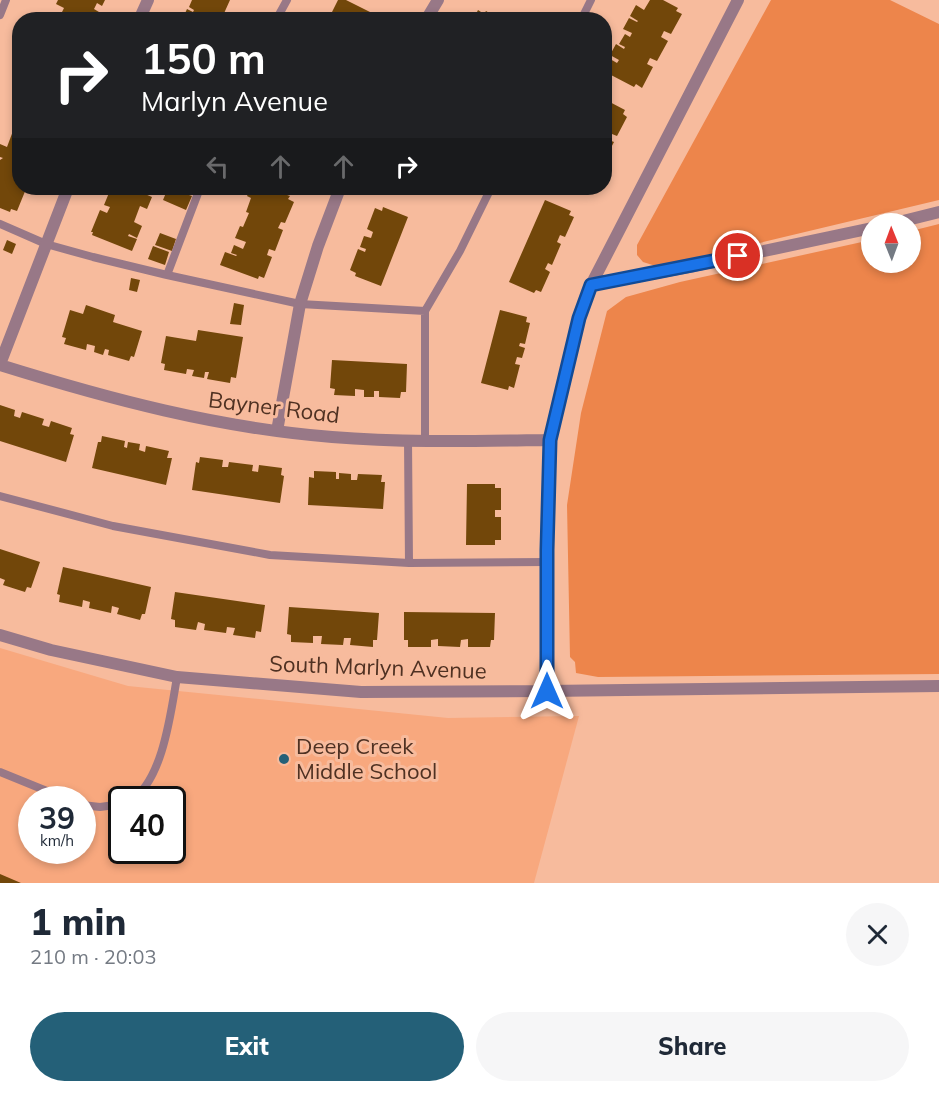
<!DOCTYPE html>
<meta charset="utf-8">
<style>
:root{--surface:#fff;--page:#f6f6f7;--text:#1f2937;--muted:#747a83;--accent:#246078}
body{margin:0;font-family:Mulish,sans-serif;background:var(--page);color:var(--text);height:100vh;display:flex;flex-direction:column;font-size:22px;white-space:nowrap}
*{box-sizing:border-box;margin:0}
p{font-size:20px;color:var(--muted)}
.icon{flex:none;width:33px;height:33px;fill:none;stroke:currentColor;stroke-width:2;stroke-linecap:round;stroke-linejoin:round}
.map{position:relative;height:883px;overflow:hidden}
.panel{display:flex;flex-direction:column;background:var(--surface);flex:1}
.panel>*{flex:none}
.banner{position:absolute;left:12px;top:12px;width:600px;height:183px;border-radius:24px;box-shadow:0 3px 9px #0003;background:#202124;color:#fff;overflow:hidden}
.needle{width:39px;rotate:359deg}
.buttons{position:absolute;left:861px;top:213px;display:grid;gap:12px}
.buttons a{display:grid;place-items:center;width:60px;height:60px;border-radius:50%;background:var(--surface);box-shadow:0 3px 9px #0003;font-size:30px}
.speed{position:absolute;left:18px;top:786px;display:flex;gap:12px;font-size:30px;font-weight:700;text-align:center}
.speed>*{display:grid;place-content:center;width:78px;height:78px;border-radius:50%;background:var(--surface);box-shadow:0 3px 9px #0003;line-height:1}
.speed small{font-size:15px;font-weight:400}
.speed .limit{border:3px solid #111;border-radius:9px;background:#fff;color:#111}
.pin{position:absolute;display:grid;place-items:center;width:51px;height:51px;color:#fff;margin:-26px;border:3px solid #fff;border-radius:50%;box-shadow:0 2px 6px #0007}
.me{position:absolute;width:66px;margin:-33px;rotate:0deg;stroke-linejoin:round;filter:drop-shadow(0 0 4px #0008)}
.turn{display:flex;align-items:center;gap:21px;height:126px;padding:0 30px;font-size:27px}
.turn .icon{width:78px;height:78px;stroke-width:2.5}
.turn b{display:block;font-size:42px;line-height:51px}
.lanes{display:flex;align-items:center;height:57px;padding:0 30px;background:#0003;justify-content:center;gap:30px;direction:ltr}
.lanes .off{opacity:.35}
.round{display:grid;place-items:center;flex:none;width:63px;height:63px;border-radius:32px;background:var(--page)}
.overview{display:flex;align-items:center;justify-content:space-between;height:102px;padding:0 30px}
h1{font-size:36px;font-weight:800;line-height:45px}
.button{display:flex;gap:12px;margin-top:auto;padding:12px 30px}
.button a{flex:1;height:69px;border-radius:36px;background:var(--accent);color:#fff;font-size:24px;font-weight:800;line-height:69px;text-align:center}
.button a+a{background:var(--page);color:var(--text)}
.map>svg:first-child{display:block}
.built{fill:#f8a87e;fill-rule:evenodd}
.green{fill:#ed854b}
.building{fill:#72470a}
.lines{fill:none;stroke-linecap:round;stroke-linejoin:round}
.service{stroke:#987887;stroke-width:8}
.minor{stroke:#987887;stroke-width:12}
.tertiary{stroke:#987887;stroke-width:12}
.route-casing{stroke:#114b97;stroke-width:15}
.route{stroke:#1a73e8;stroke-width:10}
.poi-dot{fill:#246078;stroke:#f7bb9d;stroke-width:2}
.labels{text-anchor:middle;stroke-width:6;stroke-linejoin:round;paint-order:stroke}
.street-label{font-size:22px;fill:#4f3122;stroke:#f7bb9d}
.poi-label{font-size:22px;fill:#4f3122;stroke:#f7bb9d;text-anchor:start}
</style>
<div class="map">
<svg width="939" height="883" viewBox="0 0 939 883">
<rect width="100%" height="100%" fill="#f7bb9d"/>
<path class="built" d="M0 648 128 686 448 718 579 716 534 883H0ZM32 800H82V850H32ZM122 800H172V850H122Z"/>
<path class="green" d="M771 0H890L939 24V200L659 267 643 262 637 255V245Z
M939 224V674L598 677 576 673 575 662 570 657 567 505 581 413 607 311 626 297 680 282 871 240 872 262H910L911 231Z"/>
<path class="building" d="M58 0H105L102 6 97 3 94 9 99 12 96 20H58L64 8 56 4Z
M192 0H230L221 20H182L187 9 193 12 194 10 189 7Z
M338 0H346L376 15 374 20H328Z
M650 0H663L678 8 676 11 682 14 671 34 664 31 661 37 668 41 657 61 650 58 647 64 653 67 642 88 636 84 634 87 611 75 612 73 605 69 610 59 617 63 619 60 610 55 616 44 624 49 625 47 619 44 625 34 630 37 632 33 623 29 629 18 637 22 638 21 630 16 636 5 644 10Z
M478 10 484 14 486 11 501 20H473Z
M604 99 625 110 623 114 627 117 617 136 612 134 609 140 614 142 604 161Z
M13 131 20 134V188L26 189 17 211 11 209 10 212 0 208V160L3 158 0 157V144L7 147Z
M111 188H147L145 194 152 197 147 209 140 206 134 222 142 226 137 238 129 234 128 236 137 239 132 251 92 235 93 232H91L100 210 107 213 110 207 104 205Z
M168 188 192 196 186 210 163 200Z
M251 188H267L290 196 288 199 294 202 285 223 281 222 278 228 283 230 275 251 269 249 267 255 272 257 264 278 259 276 258 279 220 265 225 252 236 256 237 255 231 253 234 245 243 249 246 242 235 238 240 226 243 227 249 213 246 212 251 198 247 196Z
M545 200 571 211 569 215 574 217 565 237 560 235 557 242 561 244 552 265 548 263 545 269 550 272 541 292 536 290 534 293 509 282Z
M383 207 408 217 381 286 355 276 356 273 350 270 358 249 365 252 366 249 360 247 364 236 371 238 373 232 367 229 375 208 382 211Z
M160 233 176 239 172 251 155 245Z
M7 240 16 244 12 254 3 250Z
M153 246 169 252 165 265 148 259Z
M131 278 140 280 137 292 129 290Z
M234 303 244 305 241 325 230 324Z
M86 305 115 315 113 322 142 331 134 357 131 356 129 361 108 355 109 350 105 349 103 355 94 352 95 346 87 344 86 350 64 344 66 338 62 337 70 310 83 314Z
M500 310 527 317 526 322 530 323 525 344 520 343 519 346 525 348 522 358 517 357 515 364 520 365 514 388 509 386 508 390 481 383Z
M198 330 243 337 236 378 231 377 230 383 207 379 209 372H205L204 378 192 376 194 370 187 369 186 374 164 370 165 364 161 363 166 336 196 341Z
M332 360 407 364 406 392H401L400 398 379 397V391H374V397H364V390L355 389V396L334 395 335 389 330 388Z
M0 405 15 410 14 416 20 418 22 412 44 419 42 425 49 427 51 421 72 428 70 434 74 435 66 462 0 441Z
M102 436 125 441 124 447 127 448 128 442 140 444 139 450 145 452 146 446 169 451 167 458H172L166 485 92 468 98 442H101Z
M200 457 223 460 222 467H228L229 462 253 465 252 471 258 472 259 465 282 468 281 475 284 476 280 503 192 490 196 462 199 463Z
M314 471 336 472V479H339V473L351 474V480H357L358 474 382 475 381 482H385L383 509 308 505 309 477 314 478Z
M467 484H495V488H501V510H495V517H501V540H495V545H466Z
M0 549 40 562 31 588 27 587 25 592 3 585 5 580 0 578Z
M63 567 151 587 145 614H142L140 620 117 614 119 608 112 606 111 613 89 608 90 602 83 600 82 607 59 602 60 595 57 594Z
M175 592 265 605 261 632 256 631 255 638 233 635 235 628 227 627 226 633 204 630 205 624 198 622 196 630 175 627V620L171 619Z
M289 607 379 613 377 640H373V647L350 645 351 638H344L343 645 321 644 322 636H313V643L291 642V635L287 634Z
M404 612 495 613 494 640H491L490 647H468V639L461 640 460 647 438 646V639L431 640V647H408V640H404Z
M0 874 21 883H0Z"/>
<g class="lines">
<path class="service" d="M0 15 6 0
M276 20 287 0
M581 20 591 0
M0 224 46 244 93 257 167 275 300 304 425 311 460 251 491 188
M167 275 200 188
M408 440 409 563
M425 440V311
M0 496 113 526 270 555 409 563 547 562
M0 772 69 800
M131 800C163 781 171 711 177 677
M82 805 100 807 122 804"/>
<path class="minor" d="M139 20 148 0
M426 20 438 0
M891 224 939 212
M591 285 694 266 872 228
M0 364 68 188
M0 365C109 399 218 428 332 437 404 443 478 441 550 440
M277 431 300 304 318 246 340 188
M547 691 939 686"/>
<path class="tertiary" d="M0 635 51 650 177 677 361 692 547 691V538L550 440 579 318 591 285 738 0"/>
</g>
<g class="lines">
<g class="route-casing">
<path id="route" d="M547 691V550L550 440 579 318 591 285 738 256"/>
</g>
<use href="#route" class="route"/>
</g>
<circle class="poi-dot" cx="284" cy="759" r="6"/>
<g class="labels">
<g class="street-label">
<text transform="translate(274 407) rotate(7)" y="8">Bayner Road</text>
<text transform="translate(378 667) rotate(2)" y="8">South Marlyn Avenue</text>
</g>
<g class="poi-label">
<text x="296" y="754">Deep Creek<tspan x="296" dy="25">Middle School</tspan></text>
</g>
</g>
</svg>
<div class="buttons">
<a><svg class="needle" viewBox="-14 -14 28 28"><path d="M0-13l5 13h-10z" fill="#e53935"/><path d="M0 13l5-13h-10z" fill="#747a83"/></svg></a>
</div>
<div class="speed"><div>39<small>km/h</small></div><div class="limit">40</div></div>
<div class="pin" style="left:738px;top:256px;background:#d93025"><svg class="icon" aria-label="arrive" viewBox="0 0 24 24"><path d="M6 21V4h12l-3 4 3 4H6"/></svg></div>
<svg class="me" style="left:547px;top:691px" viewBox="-20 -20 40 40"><path d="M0-17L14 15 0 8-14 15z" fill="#1a73e8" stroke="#fff" stroke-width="4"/></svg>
<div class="banner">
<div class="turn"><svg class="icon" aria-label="right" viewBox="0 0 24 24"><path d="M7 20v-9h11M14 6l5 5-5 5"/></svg><div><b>150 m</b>Marlyn Avenue</div></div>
<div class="lanes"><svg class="icon off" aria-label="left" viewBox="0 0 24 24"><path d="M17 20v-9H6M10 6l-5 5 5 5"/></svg><svg class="icon off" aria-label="ahead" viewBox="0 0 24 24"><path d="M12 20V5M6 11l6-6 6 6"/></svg><svg class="icon off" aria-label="ahead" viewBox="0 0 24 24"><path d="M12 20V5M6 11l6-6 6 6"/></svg><svg class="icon" aria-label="right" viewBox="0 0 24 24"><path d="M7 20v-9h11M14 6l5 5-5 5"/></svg></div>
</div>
</div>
<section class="panel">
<div class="overview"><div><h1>1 min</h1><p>210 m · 20:03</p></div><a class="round"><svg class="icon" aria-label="close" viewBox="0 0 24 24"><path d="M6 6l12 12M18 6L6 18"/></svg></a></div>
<div class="button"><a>Exit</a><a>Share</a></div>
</section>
